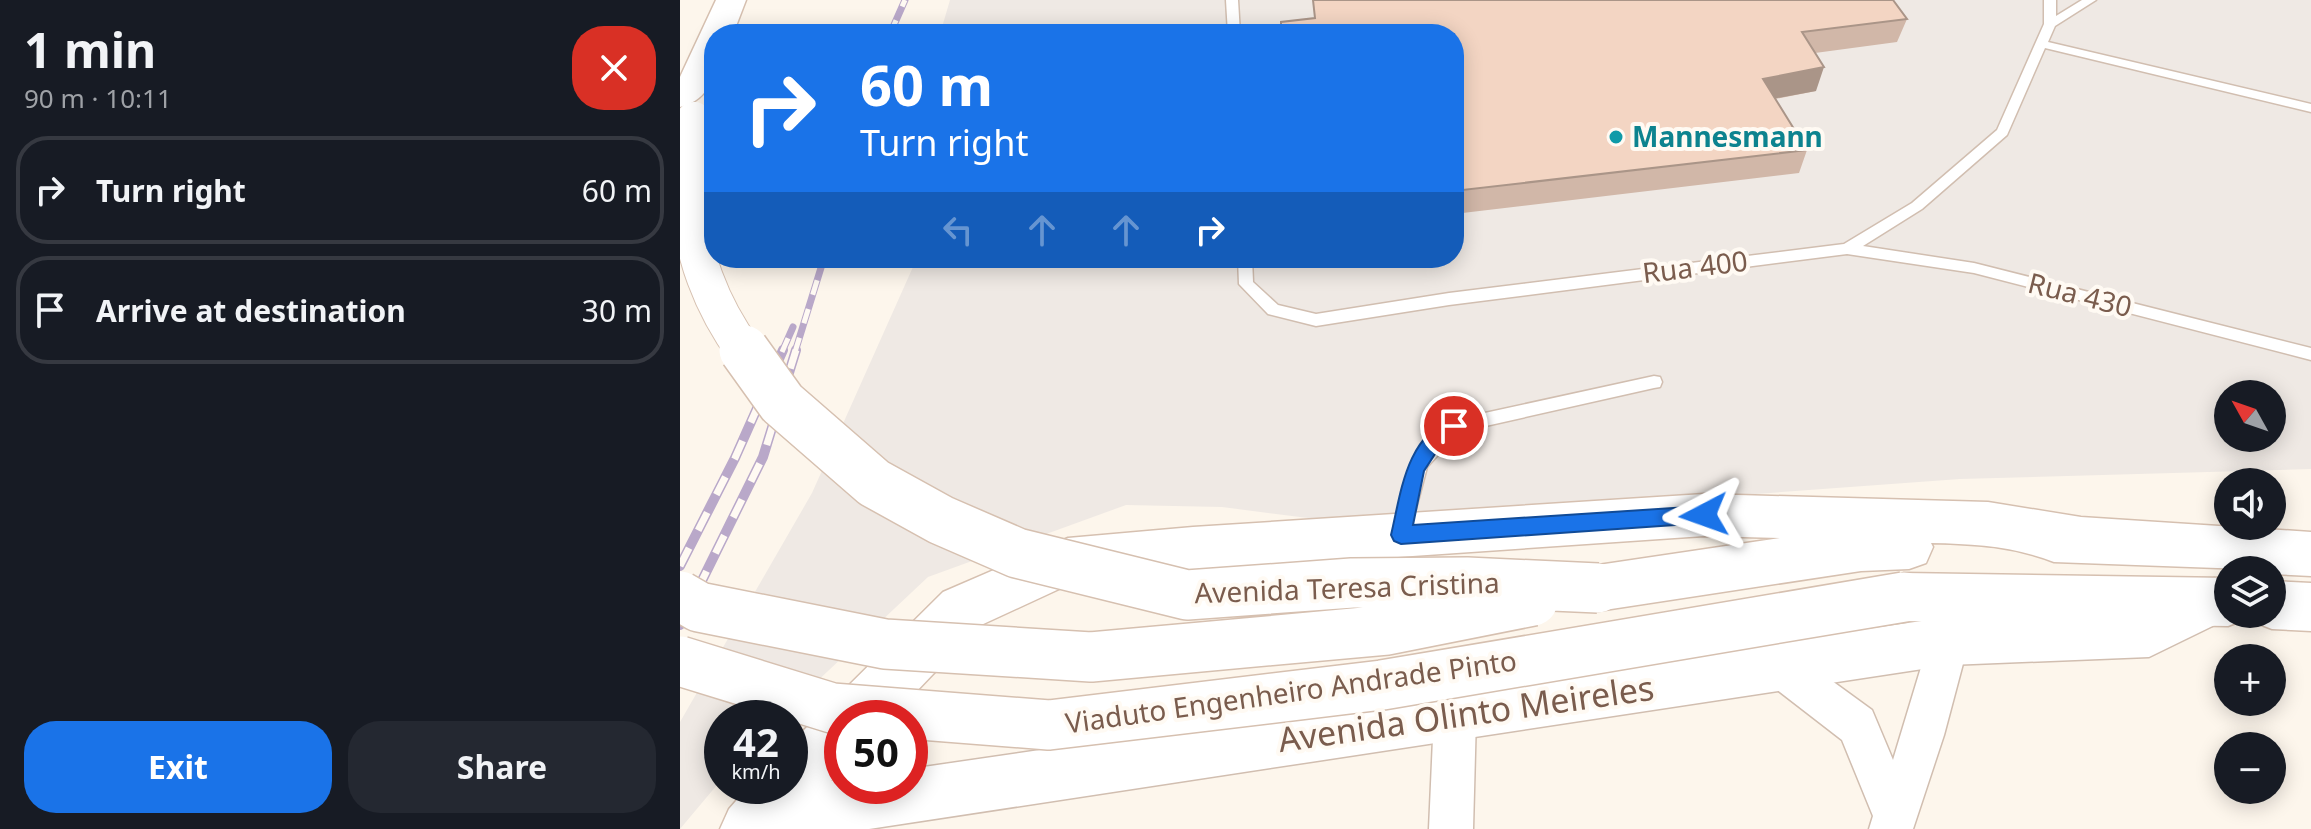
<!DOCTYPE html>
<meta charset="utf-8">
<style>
:root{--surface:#171b24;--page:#242831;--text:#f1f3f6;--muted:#9ea1a6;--line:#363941;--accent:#1a73e8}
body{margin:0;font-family:"Noto Sans",sans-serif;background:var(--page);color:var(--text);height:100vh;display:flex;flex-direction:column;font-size:30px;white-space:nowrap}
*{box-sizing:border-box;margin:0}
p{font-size:26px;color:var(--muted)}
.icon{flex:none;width:44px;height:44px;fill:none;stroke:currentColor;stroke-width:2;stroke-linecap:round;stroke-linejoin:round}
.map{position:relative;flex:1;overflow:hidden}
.drawer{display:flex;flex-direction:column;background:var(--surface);width:680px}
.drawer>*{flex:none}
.banner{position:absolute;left:24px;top:24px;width:760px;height:244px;border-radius:32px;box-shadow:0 4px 20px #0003;background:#1a73e8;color:#fff;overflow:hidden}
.needle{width:52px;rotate:310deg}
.buttons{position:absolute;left:1534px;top:380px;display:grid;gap:16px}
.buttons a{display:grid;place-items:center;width:72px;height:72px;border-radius:50%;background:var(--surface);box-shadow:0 4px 20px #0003;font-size:40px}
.speed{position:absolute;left:24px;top:700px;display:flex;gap:16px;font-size:40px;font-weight:700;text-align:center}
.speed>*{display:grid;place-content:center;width:104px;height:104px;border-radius:50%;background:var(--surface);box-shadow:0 4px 20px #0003;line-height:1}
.speed small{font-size:20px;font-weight:400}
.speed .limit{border:12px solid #d22;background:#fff;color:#111}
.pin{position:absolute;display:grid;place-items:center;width:68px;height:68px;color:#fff;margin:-34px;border:4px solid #fff;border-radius:50%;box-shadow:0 2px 8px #0007}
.me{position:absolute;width:88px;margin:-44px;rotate:266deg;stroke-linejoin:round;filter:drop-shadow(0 0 6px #0008)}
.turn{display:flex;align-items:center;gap:28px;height:168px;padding:0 24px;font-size:36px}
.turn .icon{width:104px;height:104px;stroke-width:2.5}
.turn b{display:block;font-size:56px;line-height:68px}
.lanes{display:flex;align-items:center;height:76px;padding:0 24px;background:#0003;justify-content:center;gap:40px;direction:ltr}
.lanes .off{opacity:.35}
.round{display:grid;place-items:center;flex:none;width:84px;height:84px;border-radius:32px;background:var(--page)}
.overview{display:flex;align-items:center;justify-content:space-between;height:136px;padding:0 24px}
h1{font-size:48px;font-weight:700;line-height:60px}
.primary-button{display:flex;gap:16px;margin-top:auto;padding:16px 24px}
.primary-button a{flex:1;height:92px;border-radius:32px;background:var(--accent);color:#fff;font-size:32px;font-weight:700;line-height:92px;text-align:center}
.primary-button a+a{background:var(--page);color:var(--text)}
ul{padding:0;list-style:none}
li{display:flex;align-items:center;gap:24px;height:108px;margin:0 16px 12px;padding:0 8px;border:4px solid var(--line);border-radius:32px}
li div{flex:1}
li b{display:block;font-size:30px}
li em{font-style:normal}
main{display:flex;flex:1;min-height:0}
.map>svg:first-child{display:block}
.industrial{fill:#efe9e4;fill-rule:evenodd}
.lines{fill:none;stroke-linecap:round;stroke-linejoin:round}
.service-casing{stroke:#d1beb0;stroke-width:3}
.minor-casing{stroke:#d1beb0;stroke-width:3}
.tertiary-casing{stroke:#d1beb0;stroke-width:3}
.secondary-casing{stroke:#d6c0b0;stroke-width:3}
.service{fill:#fff;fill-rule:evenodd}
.minor{fill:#fff;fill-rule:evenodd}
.tertiary{fill:#fff;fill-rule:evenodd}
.secondary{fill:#fff;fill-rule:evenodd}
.rail-far1-casing{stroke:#b9a8c9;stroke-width:7}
.rail-casing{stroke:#b9a8c9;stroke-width:10}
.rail-far1{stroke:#fffaf3;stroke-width:5;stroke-dasharray:15;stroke-linecap:butt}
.rail{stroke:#fffaf3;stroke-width:7;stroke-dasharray:20;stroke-linecap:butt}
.secondary-bridge-far1-casing{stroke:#d6c0b0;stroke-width:38;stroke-linecap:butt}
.secondary-bridge-casing{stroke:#d6c0b0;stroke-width:52;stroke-linecap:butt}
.secondary-bridge-far1{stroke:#fff;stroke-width:36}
.secondary-bridge{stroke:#fff;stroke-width:49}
.wall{fill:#d1b7a8}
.shaded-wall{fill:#aa9588}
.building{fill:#f3d5c3;stroke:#aa9588;stroke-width:2}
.route{fill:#1a73e8;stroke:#114b97;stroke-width:2}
.culture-dot{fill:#0f9aa8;stroke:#fffaf3;stroke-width:3}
.labels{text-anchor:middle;stroke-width:8;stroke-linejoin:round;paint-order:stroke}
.culture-label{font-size:28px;font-weight:bold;fill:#0d838f;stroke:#fffaf3;text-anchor:start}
.street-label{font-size:28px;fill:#7a5c4d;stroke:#fffaf3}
.near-street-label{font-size:34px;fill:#7a5c4d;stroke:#fffaf3}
</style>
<main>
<section class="drawer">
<div class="overview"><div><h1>1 min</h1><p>90 m · 10:11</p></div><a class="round" style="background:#d93025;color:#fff"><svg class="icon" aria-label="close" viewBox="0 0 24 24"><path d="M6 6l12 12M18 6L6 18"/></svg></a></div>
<ul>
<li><svg class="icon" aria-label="right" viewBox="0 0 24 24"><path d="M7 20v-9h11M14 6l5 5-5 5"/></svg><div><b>Turn right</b></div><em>60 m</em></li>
<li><svg class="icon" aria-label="arrive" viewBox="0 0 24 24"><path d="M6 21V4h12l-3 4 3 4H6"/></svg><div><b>Arrive at destination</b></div><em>30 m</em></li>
</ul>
<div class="primary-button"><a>Exit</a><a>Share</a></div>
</section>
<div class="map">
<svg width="1631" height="829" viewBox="0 0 1631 829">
<rect width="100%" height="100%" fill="#fdf6ec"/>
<path class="industrial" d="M270 0H1631V469L1280 479 721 520 628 518 542 507 446 505 248 577 98 718H42V779L0 829V722L132 493 237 258H774V34H260ZM1548 394H1592V438H1548Z"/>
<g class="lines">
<g class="service-casing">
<path id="service" d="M546 0H558L560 34H548Z
M1364 0H1376V16L1402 0H1416L1375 26 1368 42 1631 104V112L1365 48 1327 135 1242 209 1183 246 1294 263 1631 348V360L1294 273 1167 254 769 305 636 326 588 314 559 284 558 258H572L573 282 598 305 636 314 769 293 1164 244 1232 203 1317 130 1364 24Z
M974 376 980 377 982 382 980 387 974 388 779 432 747 467 728 539 722 541 716 539 713 533 723 486 735 457 768 421Z"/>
</g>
<g class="minor-casing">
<path id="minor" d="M1269 622 1283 627 1289 641 1264 735 1233 829H1189L1193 816 1162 740 1087 682 1081 668 1087 654 1101 648 1115 654 1192 710 1213 760 1249 641 1255 627Z
M775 695 790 701 796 716 793 829H749L754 716 760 701Z"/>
</g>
<g class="tertiary-casing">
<path id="tertiary" d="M1534 578 1548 584V614H1552L1551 617 1469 657 1269 665 189 829H54L50 819 58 800 77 792 162 779V786H230V769L1269 617 1466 610Z"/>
</g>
<g class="secondary-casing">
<path id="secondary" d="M36 0H66L53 34H34C34 66 38 97 0 107V77Z
M1024 494 1308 502 1401 517 1631 532V576L1592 574V570L1374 562C1332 546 1297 544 1251 543L1253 547 1246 563 1229 569 1181 571 918 611 901 605 893 588 901 571 918 565 1100 538 1024 536 513 571 392 583 299 626 211 718H162V769L107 829H40L49 809 69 786H110V744L143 711 152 707 155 699 263 592 388 538 513 527Z
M1224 573 1548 578V614H1568L1566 619 1548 626 1224 621 1206 614 1199 597 1206 580Z
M1592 581 1631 583V631L1592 629 1574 622 1571 614H1592Z"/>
</g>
<use href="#service" class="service"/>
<use href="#minor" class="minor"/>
<use href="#tertiary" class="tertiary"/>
<use href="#secondary" class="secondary"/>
<g class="rail-far1-casing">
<path id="rail-far1" d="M210 34 225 0
M102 352 113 327
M115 352 144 258"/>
</g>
<g class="rail-casing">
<path id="rail" d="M0 566 55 458 103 350
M0 625 83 457 116 350"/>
</g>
<use href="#rail-far1" class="rail-far1"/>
<use href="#rail" class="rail"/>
<g class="secondary-bridge-far1-casing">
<path id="secondary-bridge-far1" d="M14 120C12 145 8 170 9 195 10 252 32 307 65 352"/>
</g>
<g class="secondary-bridge-casing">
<path id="secondary-bridge" d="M64 350 102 403 194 483 261 520 337 553 507 595 672 583 787 582 918 588
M0 596 19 607 205 644 411 657 707 630 853 601
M0 661 152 708 369 725 702 685 1224 597"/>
</g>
<use href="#secondary-bridge-far1" class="secondary-bridge-far1"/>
<use href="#secondary-bridge" class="secondary-bridge"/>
</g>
<path class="wall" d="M1227 19 1217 42 1135 53 1136 91 1095 99 1127 150 1119 173 774 214V34Z"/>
<path class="shaded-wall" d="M1144 67 1136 91 1076 102 1083 79Z"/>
<path class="building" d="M633 0H1213L1227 19 1122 32 1144 67 1083 79 1127 150 774 191V34H601V22L635 18Z"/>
<path class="route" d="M774 418 780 421 783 426 757 451 744 471 733 525 1024 506 1031 508 1034 515 1031 521 1024 523 721 544 714 541 711 535C721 493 726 435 774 418Z"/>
<circle class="culture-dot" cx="936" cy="137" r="8"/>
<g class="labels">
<g class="culture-label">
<text x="952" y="147">Mannesmann</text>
</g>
<g class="street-label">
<text transform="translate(1015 267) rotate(-7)" y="10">Rua 400</text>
<text transform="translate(1400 295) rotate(14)" y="10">Rua 430</text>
<text transform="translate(667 588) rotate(-2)" y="10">Avenida Teresa Cristina</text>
<text transform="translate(611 692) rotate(-8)" y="10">Viaduto Engenheiro Andrade Pinto</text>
</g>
<g class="near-street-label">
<text transform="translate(786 714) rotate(-8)" y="12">Avenida Olinto Meireles</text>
</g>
</g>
</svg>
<div class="buttons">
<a><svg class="needle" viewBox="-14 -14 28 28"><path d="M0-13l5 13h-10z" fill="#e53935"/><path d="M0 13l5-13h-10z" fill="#9ea1a6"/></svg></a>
<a><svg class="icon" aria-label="sound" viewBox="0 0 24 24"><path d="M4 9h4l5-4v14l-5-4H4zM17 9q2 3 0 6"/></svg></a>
<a><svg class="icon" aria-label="layers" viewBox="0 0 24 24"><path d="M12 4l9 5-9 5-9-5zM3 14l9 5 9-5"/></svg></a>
<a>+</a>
<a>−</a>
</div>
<div class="speed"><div>42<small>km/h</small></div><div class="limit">50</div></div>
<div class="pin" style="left:774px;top:426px;background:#d93025"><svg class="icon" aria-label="arrive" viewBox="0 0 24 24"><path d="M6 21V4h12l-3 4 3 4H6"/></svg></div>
<svg class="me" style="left:1024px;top:515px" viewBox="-20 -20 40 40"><path d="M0-17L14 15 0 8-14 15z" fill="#1a73e8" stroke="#fff" stroke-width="4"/></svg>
<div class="banner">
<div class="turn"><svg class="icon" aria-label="right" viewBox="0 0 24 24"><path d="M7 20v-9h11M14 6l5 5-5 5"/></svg><div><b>60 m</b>Turn right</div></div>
<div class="lanes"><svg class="icon off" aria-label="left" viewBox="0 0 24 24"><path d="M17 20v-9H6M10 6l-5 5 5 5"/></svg><svg class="icon off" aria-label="ahead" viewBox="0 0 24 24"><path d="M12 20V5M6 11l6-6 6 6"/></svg><svg class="icon off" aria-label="ahead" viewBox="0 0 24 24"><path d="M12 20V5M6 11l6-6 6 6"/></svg><svg class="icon" aria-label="right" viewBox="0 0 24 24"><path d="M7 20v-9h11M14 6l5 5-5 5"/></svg></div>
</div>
</div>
</main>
